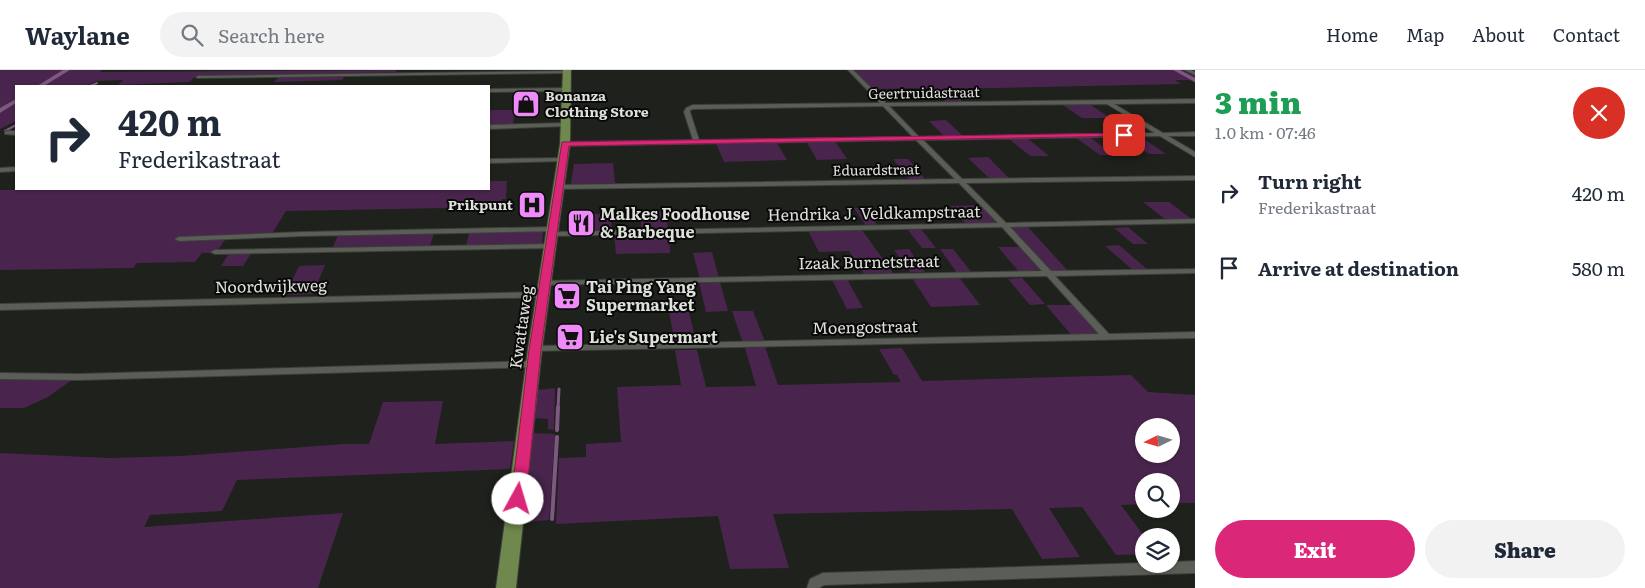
<!DOCTYPE html>
<meta charset="utf-8">
<style>
:root{--surface:#fff;--page:#f2f2f3;--text:#1f2937;--muted:#747a83;--line:#e0e1e3;--accent:#db2777}
body{margin:0;font-family:Literata,serif;background:var(--page);color:var(--text);height:100vh;display:flex;flex-direction:column;font-size:19px;white-space:nowrap}
*{box-sizing:border-box;margin:0}
p{font-size:16px;color:var(--muted)}
.icon{flex:none;width:28px;height:28px;fill:none;stroke:currentColor;stroke-width:2;stroke-linecap:round;stroke-linejoin:round}
.map{position:relative;flex:1;overflow:hidden}
.panel{display:flex;flex-direction:column;background:var(--surface);width:450px}
.panel>*{flex:none}
.banner{position:absolute;left:15px;top:15px;width:475px;height:105px;border-radius:0px;box-shadow:0 1px 4px #0004;background:#fff;color:var(--text);overflow:hidden}
.needle{width:32px;rotate:265deg}
.buttons{position:absolute;left:1135px;top:348px;display:grid;gap:10px}
.buttons a{display:grid;place-items:center;width:45px;height:45px;border-radius:50%;background:var(--surface);box-shadow:0 1px 4px #0004;font-size:25px}
.pin{position:absolute;display:grid;place-items:center;width:42px;height:42px;color:#fff;margin:-21px;border-radius:10px;box-shadow:0 2px 8px #0006}
.me{position:absolute;width:55px;margin:-28px;rotate:6deg;stroke-linejoin:round;filter:drop-shadow(0 0 4px #0008)}
.turn{display:flex;align-items:center;gap:18px;height:105px;padding:0 20px;font-size:22px}
.turn .icon{width:65px;height:65px;stroke-width:2.5}
.turn b{display:block;font-size:35px;line-height:42px}
.round{display:grid;place-items:center;flex:none;width:52px;height:52px;border-radius:26px;background:var(--page)}
.overview{display:flex;align-items:center;justify-content:space-between;height:85px;padding:0 20px}
h1{font-size:30px;font-weight:800;line-height:38px;color:#1e9e55}
.primary-button{display:flex;gap:10px;margin-top:auto;padding:10px 20px}
.primary-button a{flex:1;height:58px;border-radius:30px;background:var(--accent);color:#fff;font-size:20px;font-weight:800;line-height:58px;text-align:center}
.primary-button a+a{background:var(--page);color:var(--text)}
ul{padding:0;list-style:none}
li{display:flex;align-items:center;gap:15px;height:75px;padding:0 20px}
li div{flex:1}
li b{display:block;font-size:19px}
li em{font-style:normal}
header{display:flex;align-items:center;gap:30px;box-sizing:border-box;height:70px;padding:0 25px;background:var(--surface);border-bottom:1px solid var(--line)}
header strong{font-size:24px}
nav{display:flex;gap:28px;margin-inline-start:auto;font-size:18px}
.search{width:350px;height:45px;background:var(--page);display:flex;align-items:center;gap:12px;box-sizing:border-box;padding:0 18px;border-radius:28px;color:var(--muted);font-size:19px}
main{display:flex;flex:1;min-height:0}
.map>svg:first-child{display:block}
.green{fill:#49254d;fill-rule:evenodd}
.lines{fill:none;stroke-linecap:round;stroke-linejoin:round}
.stream-far2{stroke:#7f5783;stroke-width:2}
.stream-far1{stroke:#7f5783;stroke-width:3}
.stream{stroke:#7f5783;stroke-width:4}
.canal{fill:#7f5783;fill-rule:evenodd}
.minor-casing{stroke:#3c3e39;stroke-width:2}
.primary-casing{stroke:#3c3e39;stroke-width:2}
.minor{fill:#5b5e57;fill-rule:evenodd}
.primary{fill:#6f884d;fill-rule:evenodd}
.route{fill:#db2777;stroke:#8e194d}
.labels{text-anchor:middle;stroke-width:4;stroke-linejoin:round;paint-order:stroke}
.far-street-label{font-size:14px;fill:#dee0dc;stroke:#090a08}
.far-poi-label{font-size:14px;font-weight:bold;fill:#dee0dc;stroke:#090a08;text-anchor:start}
.street-label{font-size:16px;fill:#dee0dc;stroke:#090a08}
.poi-label{font-size:16px;font-weight:bold;fill:#dee0dc;stroke:#090a08;text-anchor:start}
</style>
<header>
<strong>Waylane</strong>
<div class="search"><svg class="icon" aria-label="search" viewBox="0 0 24 24"><circle cx="10" cy="10" r="6"/><path d="M15 15l6 6"/></svg>Search here</div>
<nav><a>Home</a><a>Map</a><a>About</a><a>Contact</a></nav>
</header>
<main>
<div class="map">
<svg width="1195" height="518" viewBox="0 0 1195 518">
<rect width="100%" height="100%" fill="#1f211c"/>
<path class="green" d="M0 0H64L37 16H16V29L0 39Z
M70 0H102L100 2 397 0 396 2 195 7 189 12 118 15 123 10 96 11 85 16H44Z
M853 0H1184L1195 6V13L1189 10H1175L1181 14 950 19 965 33H947L929 18 872 19Z
M346 5 342 10 274 12 280 6Z
M16 33V51L0 59V43Z
M1060 33H1088L1110 48H1082Z
M489 40H515L513 54 489 57Z
M946 50 963 66 945 67 929 51Z
M1138 65 1166 84H1149L1122 66Z
M1088 66 1114 85H1100L1075 67Z
M1026 67 1049 86H1030L1008 68Z
M806 71H835L847 89 817 90Z
M716 73H777L787 90 724 92Z
M988 87 1010 109H990L968 88Z
M893 89H908L926 110H910Z
M613 93 615 113 571 114 574 94Z
M489 111H507L506 129H502L500 137 286 141 270 167 226 168 216 183H202L195 192 137 193 133 198 0 200V120L489 119Z
M1143 132H1169L1193 150H1166Z
M983 135 998 153 966 154 950 136Z
M854 138H866L878 156H866Z
M641 142H666L668 158 641 159Z
M585 144H611L612 161H584Z
M1027 156 1069 202H1052L1011 159 1012 157Z
M1128 157 1148 174H1133L1114 158Z
M921 159 936 178H922L908 160Z
M862 160 893 203 864 204 849 181 819 182 808 161Z
M541 161 543 162 542 175 466 176 469 163Z
M434 163 430 176 333 177 338 165Z
M669 163 670 183 616 184 614 164Z
M1119 175 1148 200 1134 201 1105 176Z
M998 177H1020L1040 200 1019 202Z
M232 179H254L243 196H221Z
M909 179 925 202H910L894 180Z
M940 179H953L972 203H957Z
M712 182 719 208 700 209 693 183Z
M325 195 313 224 285 225 299 196Z
M959 207 980 235 931 237 912 208Z
M1022 208 1045 234 1030 235 1008 209Z
M847 209 863 238 847 239 832 210Z
M699 212H720L728 241 706 242Z
M1046 235H1073L1099 264 1072 266Z
M732 241H753L765 272 743 273Z
M669 242H689L696 272 675 273Z
M765 277 778 315 901 312 897 305H894L879 279 902 278 922 311 1131 305 1148 322 1195 325V433H1171V411H1144V434L1121 435 1144 466V484L1116 485 1082 437 1049 438 1080 487 1042 489 1012 439 773 444 789 498 730 499 718 446 556 454 559 388 586 387V374L621 372 617 317 681 315 675 280H697L706 317 756 316 745 278ZM1144 356H1171V384H1144Z
M0 308 73 309 48 327 24 338H0Z
M555 318 554 360 548 359V349L533 348 538 320Z
M443 331 435 374 514 371 510 399 237 410 222 441 150 445 144 457 343 443 318 518H0V383L109 388 181 386 344 374H369L383 332Z
M532 363 555 364 549 450 526 452 527 408Z"/>
<g class="lines">
<path class="stream-far2" d="M90 16 97 13
M5 61 16 55"/>
<path class="stream-far1" d="M558 339 559 319"/>
<path class="stream" d="M557 360 558 337
M552 449 557 367"/>
<path class="canal" d="M63 0H70L44 16H37Z
M1173 0H1180L1195 8V12Z
M16 29V33L0 43V38Z"/>
<g class="minor-casing">
<path id="minor" d="M848 0H853L886 33 1195 29V33L1114 34 1163 63 1195 62V66H1168L1195 82V87L1160 66 923 70 962 109 1195 106V110L966 113 1006 153 1195 149V153L1010 157 1051 201 1195 199V203L1055 206 1109 264 1195 262V268L532 281 530 279 535 276 1099 264 1047 206 541 215 540 213 541 211H544L1042 201 1002 157 553 166 549 164 553 162 998 153 959 113 558 119 555 117 558 115 955 109 916 70 565 76 562 74 565 72 693 70 684 42 686 38 693 35 880 33ZM1107 34 1155 63 919 67 889 36ZM883 36 913 67 699 70 690 42V40L694 39Z
M1185 0H1191L1195 2V5Z
M567 1 569 2V3L198 8 196 7 198 6Z
M566 18 569 20 568 21 489 22V19Z
M565 53 567 54V56L489 59V55Z
M7 61H16V65L5 64V62Z
M562 88 565 90 564 91 489 93V89Z
M16 97V101L0 102V98Z
M553 157H556V161L303 166 179 171 175 169 179 167 303 162Z
M551 174H554L555 176 554 178 215 184 211 182 215 180Z
M543 222 546 223 547 225 546 227 0 240V234Z
M533 291 536 292 538 294 536 296 533 297 79 310 0 309V303L79 304Z
M1195 491V503L824 515 819 518H807L810 509 823 503 1144 493 1171 494V492Z"/>
</g>
<g class="primary-casing">
<path id="primary" d="M563 0H571L570 74 542 279 516 518H496L528 279 560 74Z"/>
</g>
<use href="#minor" class="minor"/>
<use href="#primary" class="primary"/>
</g>
<path class="route" d="M1124 63H1126V66L569 76 541 280 526 429 523 434 518 436 513 434 511 429 529 280 562 72Z"/>
<defs>
<g id="shop-square" transform="scale(1.4375)"><rect x="-9" y="-9" width="18" height="18" rx="4" fill="#ee8bf8" stroke="#090a08"/><path d="M-5-2.5h2.3a2.7 3.5 0 0 1 5.4 0H5L5.5 6h-11ZM-1.5-2.5h3a1.5 2.3 0 0 0-3 0Z" fill="#111"/></g>
<g id="hospital-square" transform="scale(1.4375)"><rect x="-9" y="-9" width="18" height="18" rx="4" fill="#ee8bf8" stroke="#090a08"/><path d="M-5-5h3v3.5h4V-5h3V5h-3V1.5h-4V5h-3Z" fill="#111"/></g>
<g id="restaurant-square" transform="scale(1.4375)"><rect x="-9" y="-9" width="18" height="18" rx="4" fill="#ee8bf8" stroke="#090a08"/><path d="M-5-6h1v4h1v-4h1v4h1v-4h1v5L-1.5 .5V6h-2V.5L-5-1ZM5-6V6H3V1.5H1.5Q1.5-4 5-6Z" fill="#111"/></g>
<g id="supermarket-square" transform="scale(1.4375)"><rect x="-9" y="-9" width="18" height="18" rx="4" fill="#ee8bf8" stroke="#090a08"/><path d="M-6-5.5h2.5l.6 2H6L4.5 2H-2.5L-4.4-4H-6ZM-1.5 3.2a1.3 1.3 0 1 0 .1 0ZM3 3.2a1.3 1.3 0 1 0 .1 0Z" fill="#111"/></g>
</defs>
<g fill-rule="evenodd">
<use href="#shop-square" x="526" y="34"/>
<use href="#hospital-square" x="532" y="135"/>
<use href="#restaurant-square" x="581" y="153"/>
<use href="#supermarket-square" x="567" y="226"/>
<use href="#supermarket-square" x="570" y="267"/>
</g>
<g class="labels">
<g class="far-street-label">
<text transform="translate(924 23) rotate(-1)" y="5">Geertruidastraat</text>
<text transform="translate(876 100) rotate(-1)" y="5">Eduardstraat</text>
</g>
<g class="far-poi-label">
<text x="545" y="31">Bonanza<tspan x="545" dy="16">Clothing Store</tspan></text>
<text x="513" y="140" text-anchor="end">Prikpunt</text>
</g>
<g class="street-label">
<text transform="translate(874 143) rotate(-1)" y="6">Hendrika J. Veldkampstraat</text>
<text transform="translate(869 192) rotate(-1)" y="6">Izaak Burnetstraat</text>
<text transform="translate(271 216) rotate(-1)" y="6">Noordwijkweg</text>
<text transform="translate(521 257) rotate(-82)" y="6">Kwattaweg</text>
<text transform="translate(865 257) rotate(-1)" y="6">Moengostraat</text>
</g>
<g class="poi-label">
<text x="600" y="150">Malkes Foodhouse<tspan x="600" dy="18">&amp; Barbeque</tspan></text>
<text x="586" y="223">Tai Ping Yang<tspan x="586" dy="18">Supermarket</tspan></text>
<text x="589" y="273">Lie's Supermart</text>
</g>
</g>
</svg>
<div class="buttons">
<a><svg class="needle" viewBox="-14 -14 28 28"><path d="M0-13l5 13h-10z" fill="#e53935"/><path d="M0 13l5-13h-10z" fill="#747a83"/></svg></a>
<a><svg class="icon" aria-label="search" viewBox="0 0 24 24"><circle cx="10" cy="10" r="6"/><path d="M15 15l6 6"/></svg></a>
<a><svg class="icon" aria-label="layers" viewBox="0 0 24 24"><path d="M12 4l9 5-9 5-9-5zM3 14l9 5 9-5"/></svg></a>
</div>
<div class="pin" style="left:1124px;top:65px;background:#d93025"><svg class="icon" aria-label="arrive" viewBox="0 0 24 24"><path d="M6 21V4h12l-3 4 3 4H6"/></svg></div>
<svg class="me" style="left:518px;top:429px" viewBox="-20 -20 40 40"><circle r="19" fill="#fff"/><path d="M0-13L10 11 0 6-10 11z" fill="#db2777"/></svg>
<div class="banner">
<div class="turn"><svg class="icon" aria-label="right" viewBox="0 0 24 24"><path d="M7 20v-9h11M14 6l5 5-5 5"/></svg><div><b>420 m</b>Frederikastraat</div></div>
</div>
</div>
<section class="panel">
<div class="overview"><div><h1>3 min</h1><p>1.0 km · 07:46</p></div><a class="round" style="background:#d93025;color:#fff"><svg class="icon" aria-label="close" viewBox="0 0 24 24"><path d="M6 6l12 12M18 6L6 18"/></svg></a></div>
<ul>
<li><svg class="icon" aria-label="right" viewBox="0 0 24 24"><path d="M7 20v-9h11M14 6l5 5-5 5"/></svg><div><b>Turn right</b><p>Frederikastraat</p></div><em>420 m</em></li>
<li><svg class="icon" aria-label="arrive" viewBox="0 0 24 24"><path d="M6 21V4h12l-3 4 3 4H6"/></svg><div><b>Arrive at destination</b></div><em>580 m</em></li>
</ul>
<div class="primary-button"><a>Exit</a><a>Share</a></div>
</section>
</main>
